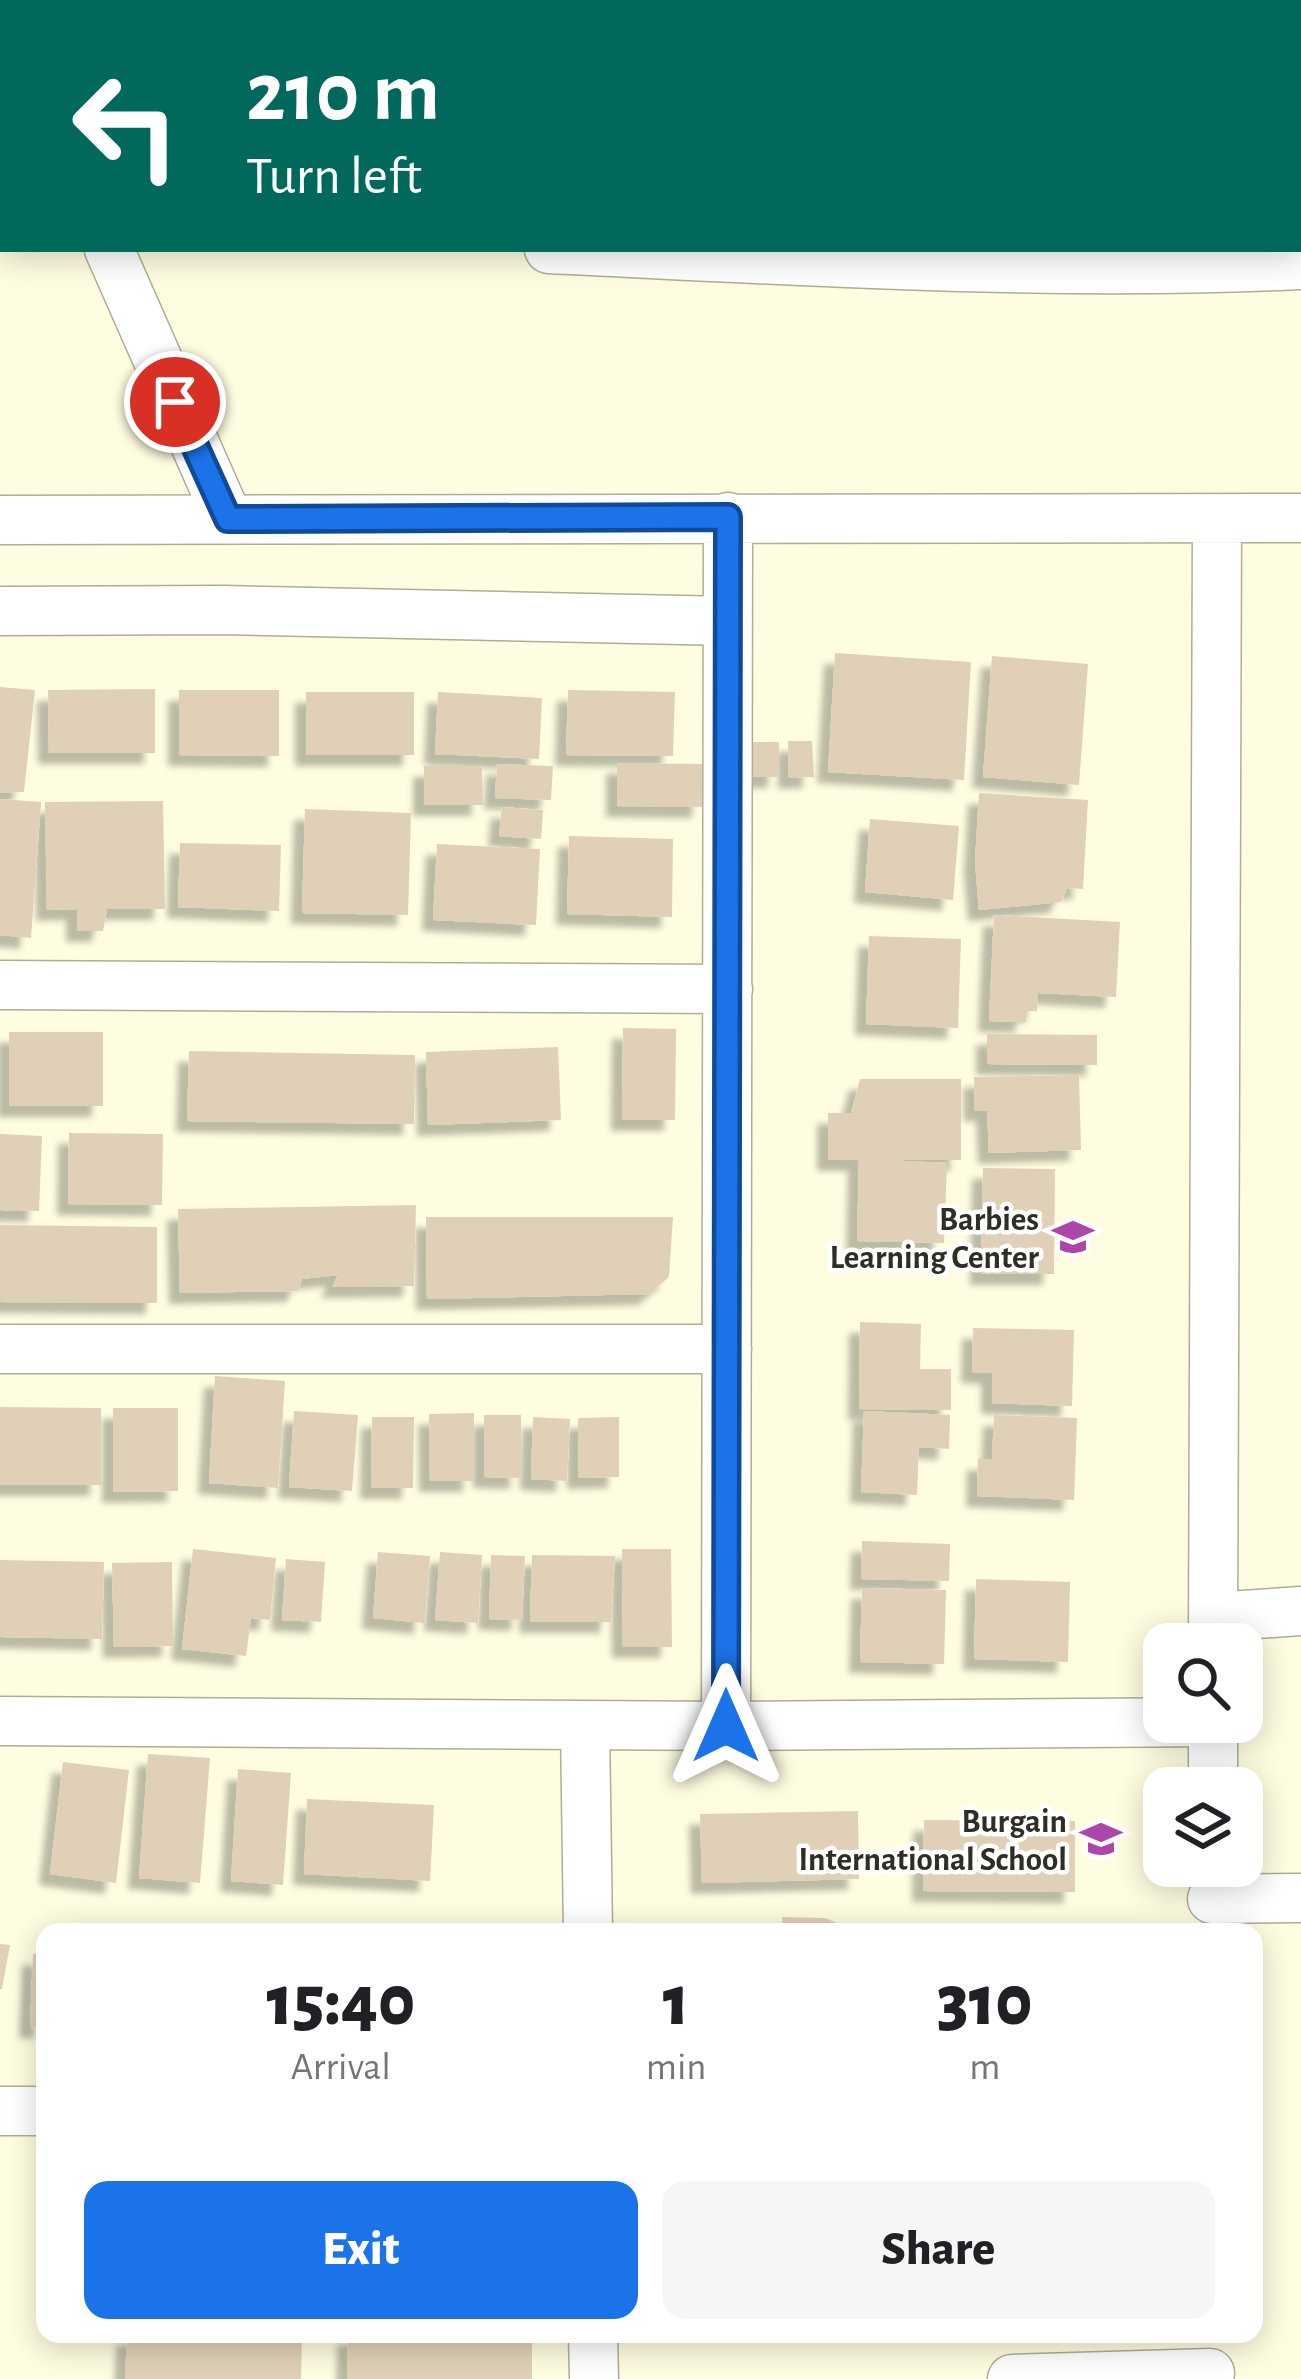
<!DOCTYPE html>
<style>
:root{--surface:#fff;--page:#f6f6f6;--text:#202124;--muted:#757577;--accent:#1a73e8}
body{margin:0;font-family:"Alegreya Sans",sans-serif;background:var(--page);color:var(--text);height:100vh;display:flex;flex-direction:column;font-size:45px;white-space:nowrap}
*{box-sizing:border-box;margin:0}
p{font-size:39px;color:var(--muted)}
.icon{flex:none;width:66px;height:66px;fill:none;stroke:currentColor;stroke-width:2;stroke-linecap:round;stroke-linejoin:round}
.map{position:relative;flex:1;overflow:hidden}
.drawer{position:absolute;left:36px;top:1923px;width:1227px;height:420px;display:flex;flex-direction:column;background:var(--surface);border-radius:24px;box-shadow:0 6px 30px #0003}
.drawer>*{flex:none}
.banner{position:absolute;left:0px;top:0px;width:1302px;height:252px;box-shadow:0 6px 30px #0003;background:#00695c;color:#fff;overflow:hidden}
.controls{position:absolute;left:1143px;top:1623px;display:grid;gap:24px}
.controls a{display:grid;place-items:center;width:120px;height:120px;border-radius:24px;background:var(--surface);box-shadow:0 6px 30px #0003;font-size:60px}
.pin{position:absolute;display:grid;place-items:center;width:102px;height:102px;color:#fff;margin:-51px;border:6px solid #fff;border-radius:50%;box-shadow:0 3px 12px #0007}
.me{position:absolute;width:132px;margin:-66px;rotate:0deg;stroke-linejoin:round;filter:drop-shadow(0 0 9px #0008)}
.turn{display:flex;align-items:center;gap:42px;height:252px;padding:0 48px;font-size:54px}
.turn .icon{width:156px;height:156px;stroke-width:2.5}
.turn b{display:block;font-size:84px;line-height:102px}
.eta{display:flex;justify-content:space-evenly;align-items:center;height:204px;text-align:center}
.eta b{font-size:72px;font-weight:800;line-height:84px}
.button{display:flex;gap:24px;margin-top:auto;padding:24px 48px}
.button a{flex:1;height:138px;border-radius:24px;background:var(--accent);color:#fff;font-size:48px;font-weight:800;line-height:138px;text-align:center}
.button a+a{background:var(--page);color:var(--text)}
.map>svg:first-child{display:block}
.building{fill:#e0d0b8;filter:url(#shadow)}
.lines{fill:none;stroke-linecap:round;stroke-linejoin:round}
.minor-casing{stroke:#afad93;stroke-width:51}
.minor{stroke:#fff;stroke-width:48}
.route-casing{stroke:#114b97;stroke-width:30}
.route{stroke:#1a73e8;stroke-width:21}
.labels{text-anchor:middle;stroke-width:9;stroke-linejoin:round;paint-order:stroke}
.poi-label{font-size:33px;font-weight:bold;fill:#2f2e24;stroke:#fff;text-anchor:end}
</style>
<div class="map">
<svg width="1301" height="2379" viewBox="0 0 1301 2379">
<defs>
<filter id="shadow"><feDropShadow dx="-11" dy="11" stdDeviation="3" flood-color="#0004"/></filter>
</defs>
<rect width="100%" height="100%" fill="#fefde1"/>
<path class="building" d="M835 653 971 662 964 780 828 772Z
M992 656 1088 664 1079 785 983 777Z
M0 687 35 690 24 792 0 793Z
M155 689V753H49L48 690Z
M179 690H279V756L179 755Z
M568 690 675 692 673 756 566 755Z
M306 692H414V755H306Z
M438 692 542 698 539 759 435 754Z
M788 741H812L814 777 789 778Z
M752 742H779V777H752Z
M617 763 704 764 703 807 617 806Z
M497 764 553 766 551 800 495 798Z
M424 766H482L483 805H424Z
M979 793 1088 800 1083 889 1067 888 1061 902 979 910 975 862Z
M0 799 41 802 31 938 0 935Z
M163 801 165 909H107L103 931H77V909L47 910 45 802Z
M502 807 543 810 541 839 499 836Z
M305 809 411 813 408 915 302 913Z
M870 819 959 826 953 900 865 892Z
M569 836 673 839 672 917 567 914Z
M180 843 281 845 279 911 178 907Z
M437 844 540 849 536 925 433 920Z
M994 915 1120 922 1116 997 1038 993 1037 1011H1027L1026 1022 989 1021Z
M869 936 961 939 958 1028 866 1024Z
M623 1028 676 1029 675 1120H622Z
M9 1032H103V1106H9Z
M987 1034 1097 1035V1065L987 1064Z
M558 1047 561 1120 428 1125 426 1052Z
M189 1051 415 1055 414 1124 187 1121Z
M1079 1075 1081 1150 989 1153 987 1110 975 1111 974 1077Z
M860 1079H961V1160H885L947 1163 944 1243 857 1241 859 1160H828V1113H851Z
M69 1133 163 1134 162 1205 68 1204Z
M0 1134 42 1136 39 1211 0 1210Z
M983 1168 1055 1169 1054 1274H981Z
M416 1205 414 1286 332 1287 338 1275 302 1279 298 1291 180 1293 178 1209Z
M426 1217H673L669 1277 649 1294 427 1299Z
M0 1225 157 1227V1303L0 1302Z
M860 1322 921 1324 920 1369H951V1410L859 1409Z
M973 1328 1074 1330 1072 1406 992 1403V1373L972 1372Z
M215 1376 285 1381 278 1488 209 1483Z
M0 1407 101 1408V1485H0Z
M113 1408H178V1491L113 1492Z
M294 1411 358 1415 352 1491 289 1487Z
M864 1411 950 1415 949 1449 919 1447 917 1495 861 1492Z
M474 1413V1481H430L429 1414Z
M484 1415H521V1478L484 1477Z
M994 1415 1077 1418 1074 1500 977 1496 978 1459 992 1460Z
M372 1417H414L413 1488H371Z
M533 1417 570 1419 567 1481 531 1479Z
M619 1417V1477L578 1478V1418Z
M862 1541 950 1544 949 1581 861 1579Z
M193 1549 276 1558 270 1620 251 1618 246 1656 182 1649Z
M622 1549H671L672 1647H623Z
M378 1552 430 1556 425 1623 373 1618Z
M440 1552 482 1555 478 1623 435 1620Z
M491 1555 525 1556 522 1620 489 1619Z
M532 1555 615 1556 611 1622H530Z
M286 1559 325 1562 321 1622 282 1620Z
M0 1560 104 1562 102 1639 0 1637Z
M172 1562 173 1646 114 1647 112 1563Z
M976 1579 1070 1582 1068 1662 974 1659Z
M862 1588 946 1590 944 1664 860 1662Z
M148 1754 210 1758 200 1883 139 1878Z
M63 1762 129 1770 116 1883 50 1874Z
M238 1769 291 1773 283 1885 231 1881Z
M307 1799 434 1805 430 1881 304 1874Z
M858 1811 859 1879 702 1883 700 1814Z
M924 1820 1075 1821V1892L923 1891Z
M782 1917 825 1918 860 1932H782Z
M0 1944 10 1945 2 1989H0Z
M33 1954 45 1955V2028L30 2027Z
M127 2334H302L301 2379H125Z
M348 2334H532V2379H347Z"/>
<g class="lines">
<g class="minor-casing">
<path id="minor" d="M2 0 4 3
M282 0 284 3
M739 0 740 3
M1101 0 1103 3
M0 38H3
M109 249 228 519
M549 249C799 261 1051 277 1301 265
M0 520 1301 518
M0 611 223 610 728 621
M0 985 728 989
M0 1349H727
M1213 1617 1301 1611
M1213 1644 1217 521
M0 1721 726 1726 1213 1722
M585 1726 588 1932
M726 1726 728 517
M1213 1788V1722
M1212 1899 1301 1898
M0 2111H45
M593 2334 594 2379
M1012 2379 1210 2373"/>
</g>
<use href="#minor" class="minor"/>
</g>
<g class="lines">
<g class="route-casing">
<path id="route" d="M175 402 228 519 728 517 726 1726"/>
</g>
<use href="#route" class="route"/>
</g>
<defs>
<g id="school-bare" transform="scale(3.24)"><path d="M0-5L7-2L0 1L-7-2ZM-4 1L0 2.5L4 1V4Q0 6-4 4Z" fill="#ad46a9" stroke="#fff" stroke-width="2.5" paint-order="stroke"/></g>
</defs>
<g fill-rule="evenodd">
<use href="#school-bare" x="1073" y="1237"/>
<use href="#school-bare" x="1101" y="1839"/>
</g>
<g class="labels">
<g class="poi-label">
<text x="1039" y="1230">Barbies<tspan x="1039" dy="38">Learning Center</tspan></text>
<text x="1067" y="1832">Burgain<tspan x="1067" dy="38">International School</tspan></text>
</g>
</g>
</svg>
<div class="controls">
<a><svg class="icon" aria-label="search" viewBox="0 0 24 24"><circle cx="10" cy="10" r="6"/><path d="M15 15l6 6"/></svg></a>
<a><svg class="icon" aria-label="layers" viewBox="0 0 24 24"><path d="M12 4l9 5-9 5-9-5zM3 14l9 5 9-5"/></svg></a>
</div>
<div class="pin" style="left:175px;top:402px;background:#d93025"><svg class="icon" aria-label="arrive" viewBox="0 0 24 24"><path d="M6 21V4h12l-3 4 3 4H6"/></svg></div>
<svg class="me" style="left:726px;top:1726px" viewBox="-20 -20 40 40"><path d="M0-17L14 15 0 8-14 15z" fill="#1a73e8" stroke="#fff" stroke-width="4"/></svg>
<div class="banner">
<div class="turn"><svg class="icon" aria-label="left" viewBox="0 0 24 24"><path d="M17 20v-9H6M10 6l-5 5 5 5"/></svg><div><b>210 m</b>Turn left</div></div>
</div>
<section class="drawer">
<div class="eta">
<div><b>15:40</b><p>Arrival</p></div>
<div><b>1</b><p>min</p></div>
<div><b>310</b><p>m</p></div>
</div>
<div class="button"><a>Exit</a><a>Share</a></div>
</section>
</div>
